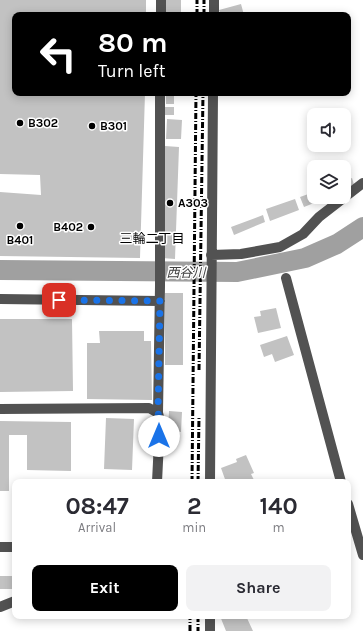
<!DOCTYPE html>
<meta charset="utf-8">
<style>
:root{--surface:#fff;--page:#f2f2f3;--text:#2b2b33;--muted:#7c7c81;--accent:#000}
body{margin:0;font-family:Karla,"Noto Sans JP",sans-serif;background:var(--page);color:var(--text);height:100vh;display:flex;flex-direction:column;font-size:15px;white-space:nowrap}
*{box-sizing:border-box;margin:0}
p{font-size:13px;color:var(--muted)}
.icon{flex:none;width:22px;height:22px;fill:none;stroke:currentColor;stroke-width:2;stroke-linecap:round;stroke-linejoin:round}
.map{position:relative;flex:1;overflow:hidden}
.drawer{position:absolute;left:12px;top:479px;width:339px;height:140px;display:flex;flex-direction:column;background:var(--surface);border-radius:8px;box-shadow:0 2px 10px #0003}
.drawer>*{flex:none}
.hud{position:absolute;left:12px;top:12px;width:339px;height:84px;border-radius:8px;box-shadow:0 2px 10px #0003;background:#000;color:#fff;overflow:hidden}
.fabs{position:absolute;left:307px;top:108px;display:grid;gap:8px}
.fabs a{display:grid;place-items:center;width:44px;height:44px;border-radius:8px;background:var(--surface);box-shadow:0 2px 10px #0003;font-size:20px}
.pin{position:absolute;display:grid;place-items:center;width:34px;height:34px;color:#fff;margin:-17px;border-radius:8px;box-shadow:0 2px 6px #0006}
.me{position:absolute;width:44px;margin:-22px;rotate:0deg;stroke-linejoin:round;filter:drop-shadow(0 0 3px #0008)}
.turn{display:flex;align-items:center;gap:14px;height:84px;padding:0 20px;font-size:18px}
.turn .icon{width:52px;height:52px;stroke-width:2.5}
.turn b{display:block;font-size:28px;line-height:34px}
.eta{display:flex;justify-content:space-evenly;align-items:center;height:68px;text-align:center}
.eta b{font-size:24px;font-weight:700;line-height:28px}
.button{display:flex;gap:8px;margin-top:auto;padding:8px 20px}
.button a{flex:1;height:46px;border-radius:8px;background:var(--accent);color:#fff;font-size:16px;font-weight:700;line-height:46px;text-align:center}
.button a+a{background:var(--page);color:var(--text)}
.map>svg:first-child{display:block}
.water{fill:url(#water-ripples)}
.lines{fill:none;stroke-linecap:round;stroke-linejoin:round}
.river{stroke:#a0a0a0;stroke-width:20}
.building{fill:#c2c2c2}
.minor{stroke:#525252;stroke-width:10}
.rail{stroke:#000;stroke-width:3;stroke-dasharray:6 2 1 2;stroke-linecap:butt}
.route{stroke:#1a73e8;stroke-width:7;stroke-dasharray:0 12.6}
.poi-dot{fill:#000;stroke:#fff;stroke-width:1.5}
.labels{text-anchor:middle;stroke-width:3;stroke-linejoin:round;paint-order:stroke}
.poi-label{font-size:12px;font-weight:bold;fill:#000;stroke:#fff;text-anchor:start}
.neighbourhood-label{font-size:13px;fill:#000;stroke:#fff}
.water-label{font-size:13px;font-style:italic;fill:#414141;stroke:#fff}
</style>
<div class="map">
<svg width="363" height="631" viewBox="0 0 363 631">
<defs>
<pattern id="water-ripples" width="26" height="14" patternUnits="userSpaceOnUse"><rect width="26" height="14" fill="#a0a0a0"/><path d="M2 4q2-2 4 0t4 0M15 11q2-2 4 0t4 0" fill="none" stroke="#888"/></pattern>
</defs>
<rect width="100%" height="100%" fill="#fff"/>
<path class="water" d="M363 224V235L340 251 335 240Z"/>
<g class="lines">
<path class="river" d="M0 270 237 272 305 258 337 244 363 227"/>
</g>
<path class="building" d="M0 0H146V15H15V93H145L140 258 0 256V192L41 195 40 175 0 174Z
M165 0H181V15H165Z
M241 4 244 15H221L219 10Z
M166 96H174V104H166Z
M165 107H174V115H165Z
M167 119 182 120 181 139H166Z
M165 146 179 147 175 259 162 258Z
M352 178 355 188 344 192V181Z
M314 192V197H329L304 207 300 197Z
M295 199 299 210 270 221 266 209Z
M263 215 265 222 234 235 231 227Z
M165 293H183V365H165Z
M276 308 281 328 258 333 254 317 261 316 260 311Z
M0 319H72L73 391 0 392Z
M99 331H144V341H151L152 400 87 399V343H100Z
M287 336 294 355 275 362 272 354 264 357 260 345Z
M169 411 182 412 181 432 168 431Z
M106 418 134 419 132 470 104 469Z
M0 421 71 422V471L27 470V435H9V491H0Z
M246 455 254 473 251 474 255 482H226L221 468 237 462 236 459Z
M0 576H15V589H0Z
M220 616H246L253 631H226Z"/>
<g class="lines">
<path class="minor" d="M161 15V0
M214 15V0
M211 255 241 254 280 247 303 234 319 217 363 183
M286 278 341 482
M0 299 160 301
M0 409 149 408 158 413 160 421 157 482
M158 413 160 286V93
M210 482 213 93
M348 504 363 555
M0 547H15
M0 607 15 601
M210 631V616"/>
<path class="rail" d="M197 15V0
M204 15V0
M199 370 203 93
M192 482 196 93
M198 482 199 416
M198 616V631
M190 631V616"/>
</g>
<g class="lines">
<path class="route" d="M59 300 160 301 158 413 160 421 159 436"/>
</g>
<g class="poi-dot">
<circle cx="20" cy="123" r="4"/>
<circle cx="92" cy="126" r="4"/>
<circle cx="170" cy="203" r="4"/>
<circle cx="20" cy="226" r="4"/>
<circle cx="91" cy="227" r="4"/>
</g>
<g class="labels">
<g class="poi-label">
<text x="28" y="127">B302</text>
<text x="100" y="130">B301</text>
<text x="178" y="207">A303</text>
<text x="83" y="231" text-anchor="end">B402</text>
<text x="20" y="244" text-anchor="middle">B401</text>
</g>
<g class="neighbourhood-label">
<text x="152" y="243">三輪二丁目</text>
</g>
<g class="water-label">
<text x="186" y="277">西谷川</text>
</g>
</g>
</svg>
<div class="fabs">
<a><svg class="icon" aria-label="sound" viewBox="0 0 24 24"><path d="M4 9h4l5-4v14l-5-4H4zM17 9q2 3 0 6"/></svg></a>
<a><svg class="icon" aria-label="layers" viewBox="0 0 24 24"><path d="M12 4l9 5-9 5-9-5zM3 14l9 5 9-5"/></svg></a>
</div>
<div class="pin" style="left:59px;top:300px;background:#d93025"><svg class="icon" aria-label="arrive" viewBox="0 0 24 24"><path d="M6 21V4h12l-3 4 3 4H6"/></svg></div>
<svg class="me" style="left:159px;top:436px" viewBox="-20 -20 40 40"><circle r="19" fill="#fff"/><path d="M0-13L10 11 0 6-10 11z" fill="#1a73e8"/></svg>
<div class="hud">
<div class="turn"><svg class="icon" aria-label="left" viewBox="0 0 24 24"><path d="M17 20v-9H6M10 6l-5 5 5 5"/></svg><div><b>80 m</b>Turn left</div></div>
</div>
<section class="drawer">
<div class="eta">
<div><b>08:47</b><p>Arrival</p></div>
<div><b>2</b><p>min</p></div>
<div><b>140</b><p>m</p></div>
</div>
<div class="button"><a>Exit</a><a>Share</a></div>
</section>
</div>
